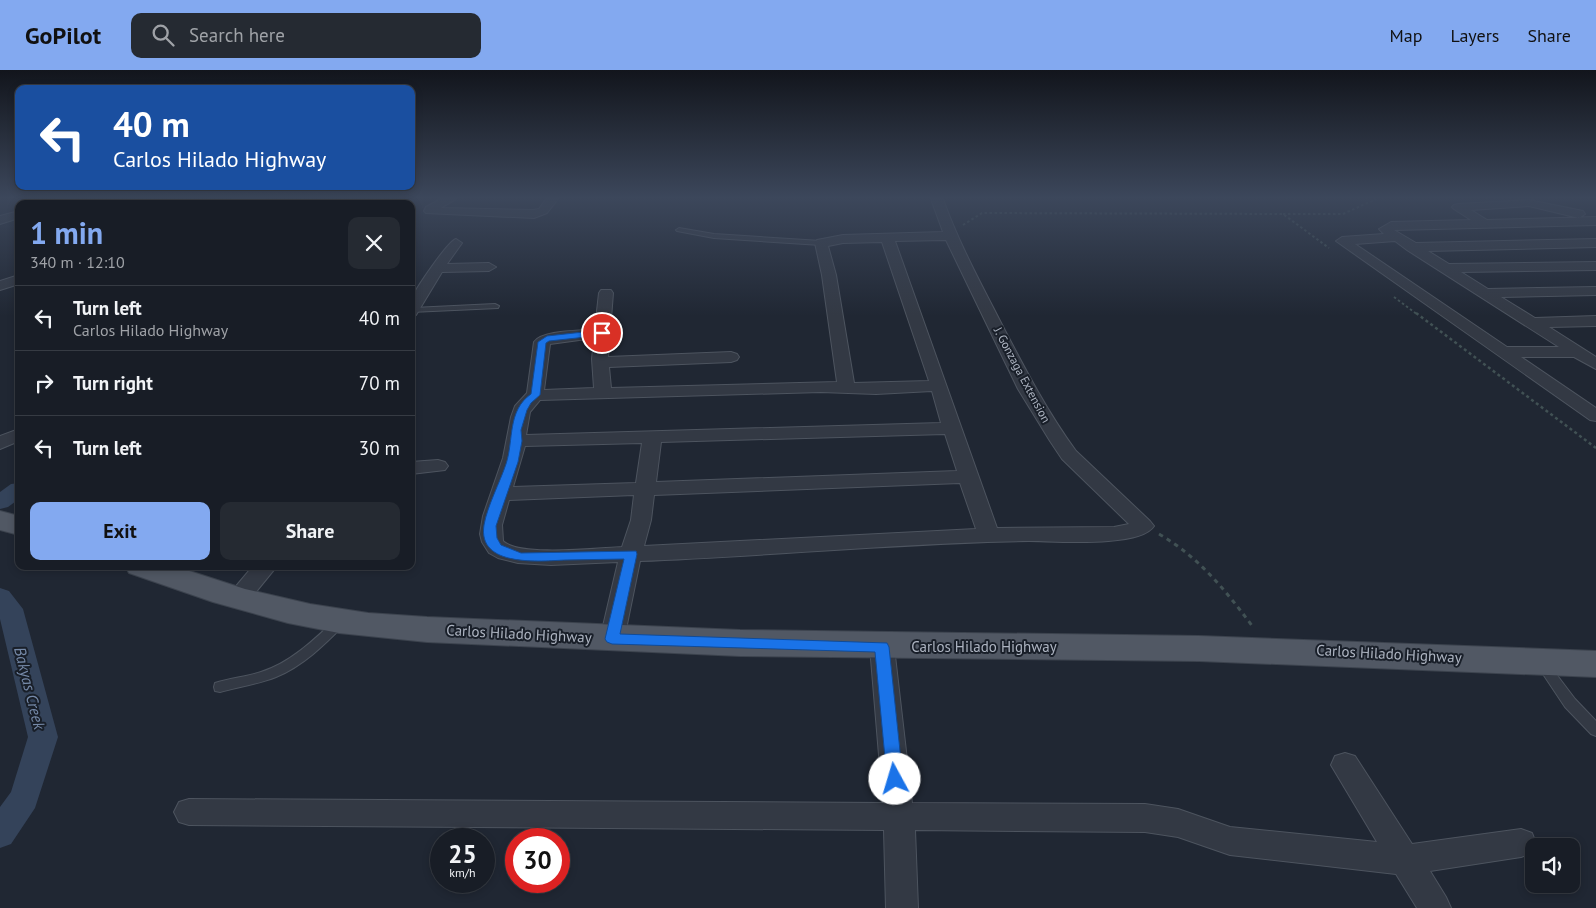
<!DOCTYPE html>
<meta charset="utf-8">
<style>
:root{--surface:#181d26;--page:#252a32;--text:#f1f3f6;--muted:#9fa2a7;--line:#363b43;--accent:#83a9f0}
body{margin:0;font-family:"PT Sans",sans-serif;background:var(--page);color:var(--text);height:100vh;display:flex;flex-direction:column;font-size:19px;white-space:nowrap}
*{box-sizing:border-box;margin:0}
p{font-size:16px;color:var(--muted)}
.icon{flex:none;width:28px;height:28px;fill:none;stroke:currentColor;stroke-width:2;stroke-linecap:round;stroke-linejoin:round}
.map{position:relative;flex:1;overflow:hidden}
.sheet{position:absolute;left:15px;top:130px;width:400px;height:370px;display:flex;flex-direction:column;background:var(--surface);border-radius:10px;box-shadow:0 2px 8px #0003,0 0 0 1px var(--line)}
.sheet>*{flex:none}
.hud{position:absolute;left:15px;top:15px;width:400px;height:105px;border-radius:10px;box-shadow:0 2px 8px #0003,0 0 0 1px var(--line);background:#1a4fa0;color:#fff;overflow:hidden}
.buttons{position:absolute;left:1525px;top:768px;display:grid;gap:10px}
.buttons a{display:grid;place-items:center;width:55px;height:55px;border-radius:10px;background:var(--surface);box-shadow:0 2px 8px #0003,0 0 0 1px var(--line);font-size:25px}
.speed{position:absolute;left:430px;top:758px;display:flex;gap:10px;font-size:25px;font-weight:700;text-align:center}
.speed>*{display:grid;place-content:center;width:65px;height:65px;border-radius:50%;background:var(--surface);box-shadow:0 2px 8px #0003,0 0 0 1px var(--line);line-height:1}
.speed small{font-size:12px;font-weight:400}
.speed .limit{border:8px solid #d22;background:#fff;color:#111}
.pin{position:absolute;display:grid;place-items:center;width:42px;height:42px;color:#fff;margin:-21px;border:2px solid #fff;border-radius:50%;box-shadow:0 1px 5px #0007}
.me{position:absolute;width:55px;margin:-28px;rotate:354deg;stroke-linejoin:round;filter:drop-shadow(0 0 4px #0008)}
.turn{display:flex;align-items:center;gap:18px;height:105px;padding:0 15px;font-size:22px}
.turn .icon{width:65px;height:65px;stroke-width:2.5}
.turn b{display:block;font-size:35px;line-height:42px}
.round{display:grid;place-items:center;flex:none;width:52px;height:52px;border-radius:10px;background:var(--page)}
.summary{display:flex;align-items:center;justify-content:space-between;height:85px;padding:0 15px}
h1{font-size:30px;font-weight:700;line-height:38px;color:var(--accent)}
.cta{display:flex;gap:10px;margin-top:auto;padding:10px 15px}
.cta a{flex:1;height:58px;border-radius:10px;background:var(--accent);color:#111;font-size:20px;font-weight:700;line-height:58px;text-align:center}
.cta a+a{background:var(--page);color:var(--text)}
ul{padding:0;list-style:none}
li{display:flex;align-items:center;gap:15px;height:65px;padding:0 15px;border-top:1px solid var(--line)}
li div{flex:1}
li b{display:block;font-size:19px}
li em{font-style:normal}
header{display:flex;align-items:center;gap:30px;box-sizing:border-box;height:70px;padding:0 25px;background:var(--accent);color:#111}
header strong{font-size:24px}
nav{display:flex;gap:28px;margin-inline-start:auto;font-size:18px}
.search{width:350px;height:45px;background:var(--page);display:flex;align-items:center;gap:12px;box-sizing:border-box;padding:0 18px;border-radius:10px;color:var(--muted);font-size:19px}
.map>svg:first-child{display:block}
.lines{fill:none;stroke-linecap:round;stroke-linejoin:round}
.canal{fill:#34435a;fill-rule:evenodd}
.lane-casing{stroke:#4d545f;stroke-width:2}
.street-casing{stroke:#4d545f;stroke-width:2}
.primary-casing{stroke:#3c434e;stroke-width:2}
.path-far2{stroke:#415154;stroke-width:2;stroke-dasharray:2.5 2.5;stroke-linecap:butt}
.path-far1{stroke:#415154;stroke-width:2.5;stroke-dasharray:3 3;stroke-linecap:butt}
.path{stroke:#415154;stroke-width:3;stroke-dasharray:4.5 4.5;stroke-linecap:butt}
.lane{fill:#333944;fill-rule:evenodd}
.street{fill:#333944;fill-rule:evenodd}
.primary{fill:#515864;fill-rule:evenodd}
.route{fill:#1a73e8;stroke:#114b97}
.labels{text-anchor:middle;stroke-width:4;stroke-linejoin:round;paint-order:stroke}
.street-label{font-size:12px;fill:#adb4c1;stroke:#191f29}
.near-street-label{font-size:15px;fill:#adb4c1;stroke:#191f29}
.near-water-label{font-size:16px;font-style:italic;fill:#768aa9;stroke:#191f29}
</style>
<header>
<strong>GoPilot</strong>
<div class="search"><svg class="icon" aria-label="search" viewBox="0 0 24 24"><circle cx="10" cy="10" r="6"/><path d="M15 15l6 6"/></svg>Search here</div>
<nav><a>Map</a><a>Layers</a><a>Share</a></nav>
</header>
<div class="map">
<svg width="1596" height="838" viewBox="0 0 1596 838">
<rect width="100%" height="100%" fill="#202733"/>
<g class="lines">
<path class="canal" d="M335 129H361L372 131 374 134H347L337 132Z
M19 413V429L8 437 0 439V422L11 414Z
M0 518 9 521 23 539 58 667 35 738 11 774 0 778V737L11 722 28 667 0 549Z"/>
<g class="lane-casing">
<path id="lane" d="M679 158 714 164 821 171 824 173 821 175 714 168 677 161 676 160Z
M495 234 499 236 498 238 411 242V238H413Z
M340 548 344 549 346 552 344 555C324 575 303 596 276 607 258 614 239 617 220 622L215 621 214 617 215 613C230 608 246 607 261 602 290 593 314 570 336 549Z
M1543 590 1547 592 1575 629 1596 651V666L1591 664 1565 637 1537 595 1539 592Z"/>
</g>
<g class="street-casing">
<path id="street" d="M56 129H74L65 134H47Z
M234 129H251L243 134H226Z
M253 129H265L267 134H255Z
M441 129H456L441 138 533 140 539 139 546 129H558L547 143 534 148 426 143 424 141 426 137Z
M931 129H943C958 171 979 210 999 249 1023 295 1046 340 1076 381L1150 451 1154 456C1140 478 1055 471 1029 471 900 473 770 486 640 491L624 569 621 576 612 578 603 576 600 569 618 492 551 495 518 493 498 488 489 483 482 472 480 464 483 446 503 388 511 347 515 336 527 323 534 272C542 260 581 261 595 259L599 223 601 220H611L613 223 608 287 731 282 737 284 739 287 737 290 731 292 609 297 611 318 837 312 822 205 815 173 817 170 843 165 943 162ZM946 170 1018 319 1050 371 1062 389 1129 454 1114 457 997 458 895 171ZM882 172 929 311 854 313 836 205 828 176 843 173ZM594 268 592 289 594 318 544 320 550 274ZM932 321 941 353 526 365 530 342 540 330 821 322 876 324ZM945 364 957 401 656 412 661 372ZM642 373 636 413 513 417 525 376ZM960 413 976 459 644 476 651 450 654 425ZM634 425 631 450 622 477C598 478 519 487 503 471L502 455 509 430Z
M1529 130 1583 141 1585 144 1579 148 1529 136 1471 140 1487 150 1596 147V155L1394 160 1416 173 1596 169V177L1428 181 1449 194 1596 192V200L1461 202 1488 219 1596 217V225L1501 227 1535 248 1596 246V256L1549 257 1596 287V299L1574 287H1521L1596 338V351L1590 350 1336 171 1342 167 1384 164 1379 159 1391 152 1471 150 1454 139 1452 137 1454 135 1458 134ZM1395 171 1407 180 1559 277H1507L1355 174Z
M19 141V148L0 154V146Z
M456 169 462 173 447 194 489 193 496 197 489 201 442 202 416 245 411 246C411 242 410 235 411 230 414 221 448 171 456 169Z
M19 205V214L0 220V211Z
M19 359V371L0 379V366Z
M438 390 445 392 448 396 445 400 411 404V392Z
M253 496H277L247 533 239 535 231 533 227 527Z
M882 568 891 570 894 577 912 733 1145 734 1178 739 1230 757 1377 772 1331 695 1335 686 1345 683 1355 686 1412 774 1521 759 1532 763 1536 773 1532 783 1521 787 1430 801 1446 827 1451 838H1417L1396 804 1230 785 1178 767 1145 762 915 760 918 838H886L884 760 189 755 179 752 174 742 179 732 189 729 883 733 870 577 873 570Z"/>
</g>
<g class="primary-casing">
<path id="primary" d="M0 441 19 446V465L0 460Z
M125 496H174L245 519 310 534 368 543 427 547 740 560 1199 566 1596 581V607L1199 591 740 586 427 572 339 563 288 553 213 532 129 503Z"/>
</g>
<path class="path-far2" d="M1283 144H1343L1376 129
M963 155 982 143 1283 144 1329 178
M1394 227 1418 245"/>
<path class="path-far1" d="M1416 243 1596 378"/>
<path class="path" d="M1159 464C1199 487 1226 521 1253 557"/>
<use href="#lane" class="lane"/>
<use href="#street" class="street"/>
<use href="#primary" class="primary"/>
</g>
<linearGradient id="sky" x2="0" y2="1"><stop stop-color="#12151c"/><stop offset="0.52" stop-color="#3c475b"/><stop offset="1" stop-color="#3c475b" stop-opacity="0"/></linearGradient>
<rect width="1596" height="246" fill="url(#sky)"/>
<path class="route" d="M602 260 607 263 605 265 549 271 546 273 540 325 531 333 527 340 521 360 522 371 518 392 496 456 497 468 501 475 521 483 636 481 637 484 620 564 887 573 889 577 903 709 901 714 895 716 889 714 887 709 875 582 612 574 607 572 605 569 624 489C605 489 585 490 566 490 541 491 477 498 484 455 487 437 500 412 506 394 514 370 507 341 531 324L538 272 547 266Z"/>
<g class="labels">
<g class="street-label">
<text transform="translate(1022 305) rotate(62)" y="4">J. Gonzaga Extension</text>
</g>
<g class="near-street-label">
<text transform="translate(519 564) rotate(3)" y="5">Carlos Hilado Highway</text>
<text x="984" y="582">Carlos Hilado Highway</text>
<text transform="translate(1389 584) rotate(3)" y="5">Carlos Hilado Highway</text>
</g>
<g class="near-water-label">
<text transform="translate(30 618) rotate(76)" y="6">Bakyas Creek</text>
</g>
</g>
</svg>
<div class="buttons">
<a><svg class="icon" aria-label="sound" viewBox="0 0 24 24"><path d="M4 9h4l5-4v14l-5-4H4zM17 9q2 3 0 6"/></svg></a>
</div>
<div class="speed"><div>25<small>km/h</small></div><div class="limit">30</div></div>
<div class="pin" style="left:602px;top:263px;background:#d93025"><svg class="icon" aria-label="arrive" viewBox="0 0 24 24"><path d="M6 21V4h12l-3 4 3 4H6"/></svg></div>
<svg class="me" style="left:895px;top:709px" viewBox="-20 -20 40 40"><circle r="19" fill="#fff"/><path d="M0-13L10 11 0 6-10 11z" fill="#1a73e8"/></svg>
<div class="hud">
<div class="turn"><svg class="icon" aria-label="left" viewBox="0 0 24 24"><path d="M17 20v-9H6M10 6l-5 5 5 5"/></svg><div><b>40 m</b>Carlos Hilado Highway</div></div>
</div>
<section class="sheet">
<div class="summary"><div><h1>1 min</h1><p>340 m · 12:10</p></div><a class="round"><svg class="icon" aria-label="close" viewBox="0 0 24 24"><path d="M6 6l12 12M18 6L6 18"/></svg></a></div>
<ul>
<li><svg class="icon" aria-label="left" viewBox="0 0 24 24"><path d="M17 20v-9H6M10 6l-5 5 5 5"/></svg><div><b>Turn left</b><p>Carlos Hilado Highway</p></div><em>40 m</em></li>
<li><svg class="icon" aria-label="right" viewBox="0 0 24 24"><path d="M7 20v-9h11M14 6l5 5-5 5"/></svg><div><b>Turn right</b></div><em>70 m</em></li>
<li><svg class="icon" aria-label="left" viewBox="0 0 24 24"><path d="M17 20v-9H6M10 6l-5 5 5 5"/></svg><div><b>Turn left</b></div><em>30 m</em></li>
</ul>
<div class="cta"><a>Exit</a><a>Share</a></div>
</section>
</div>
